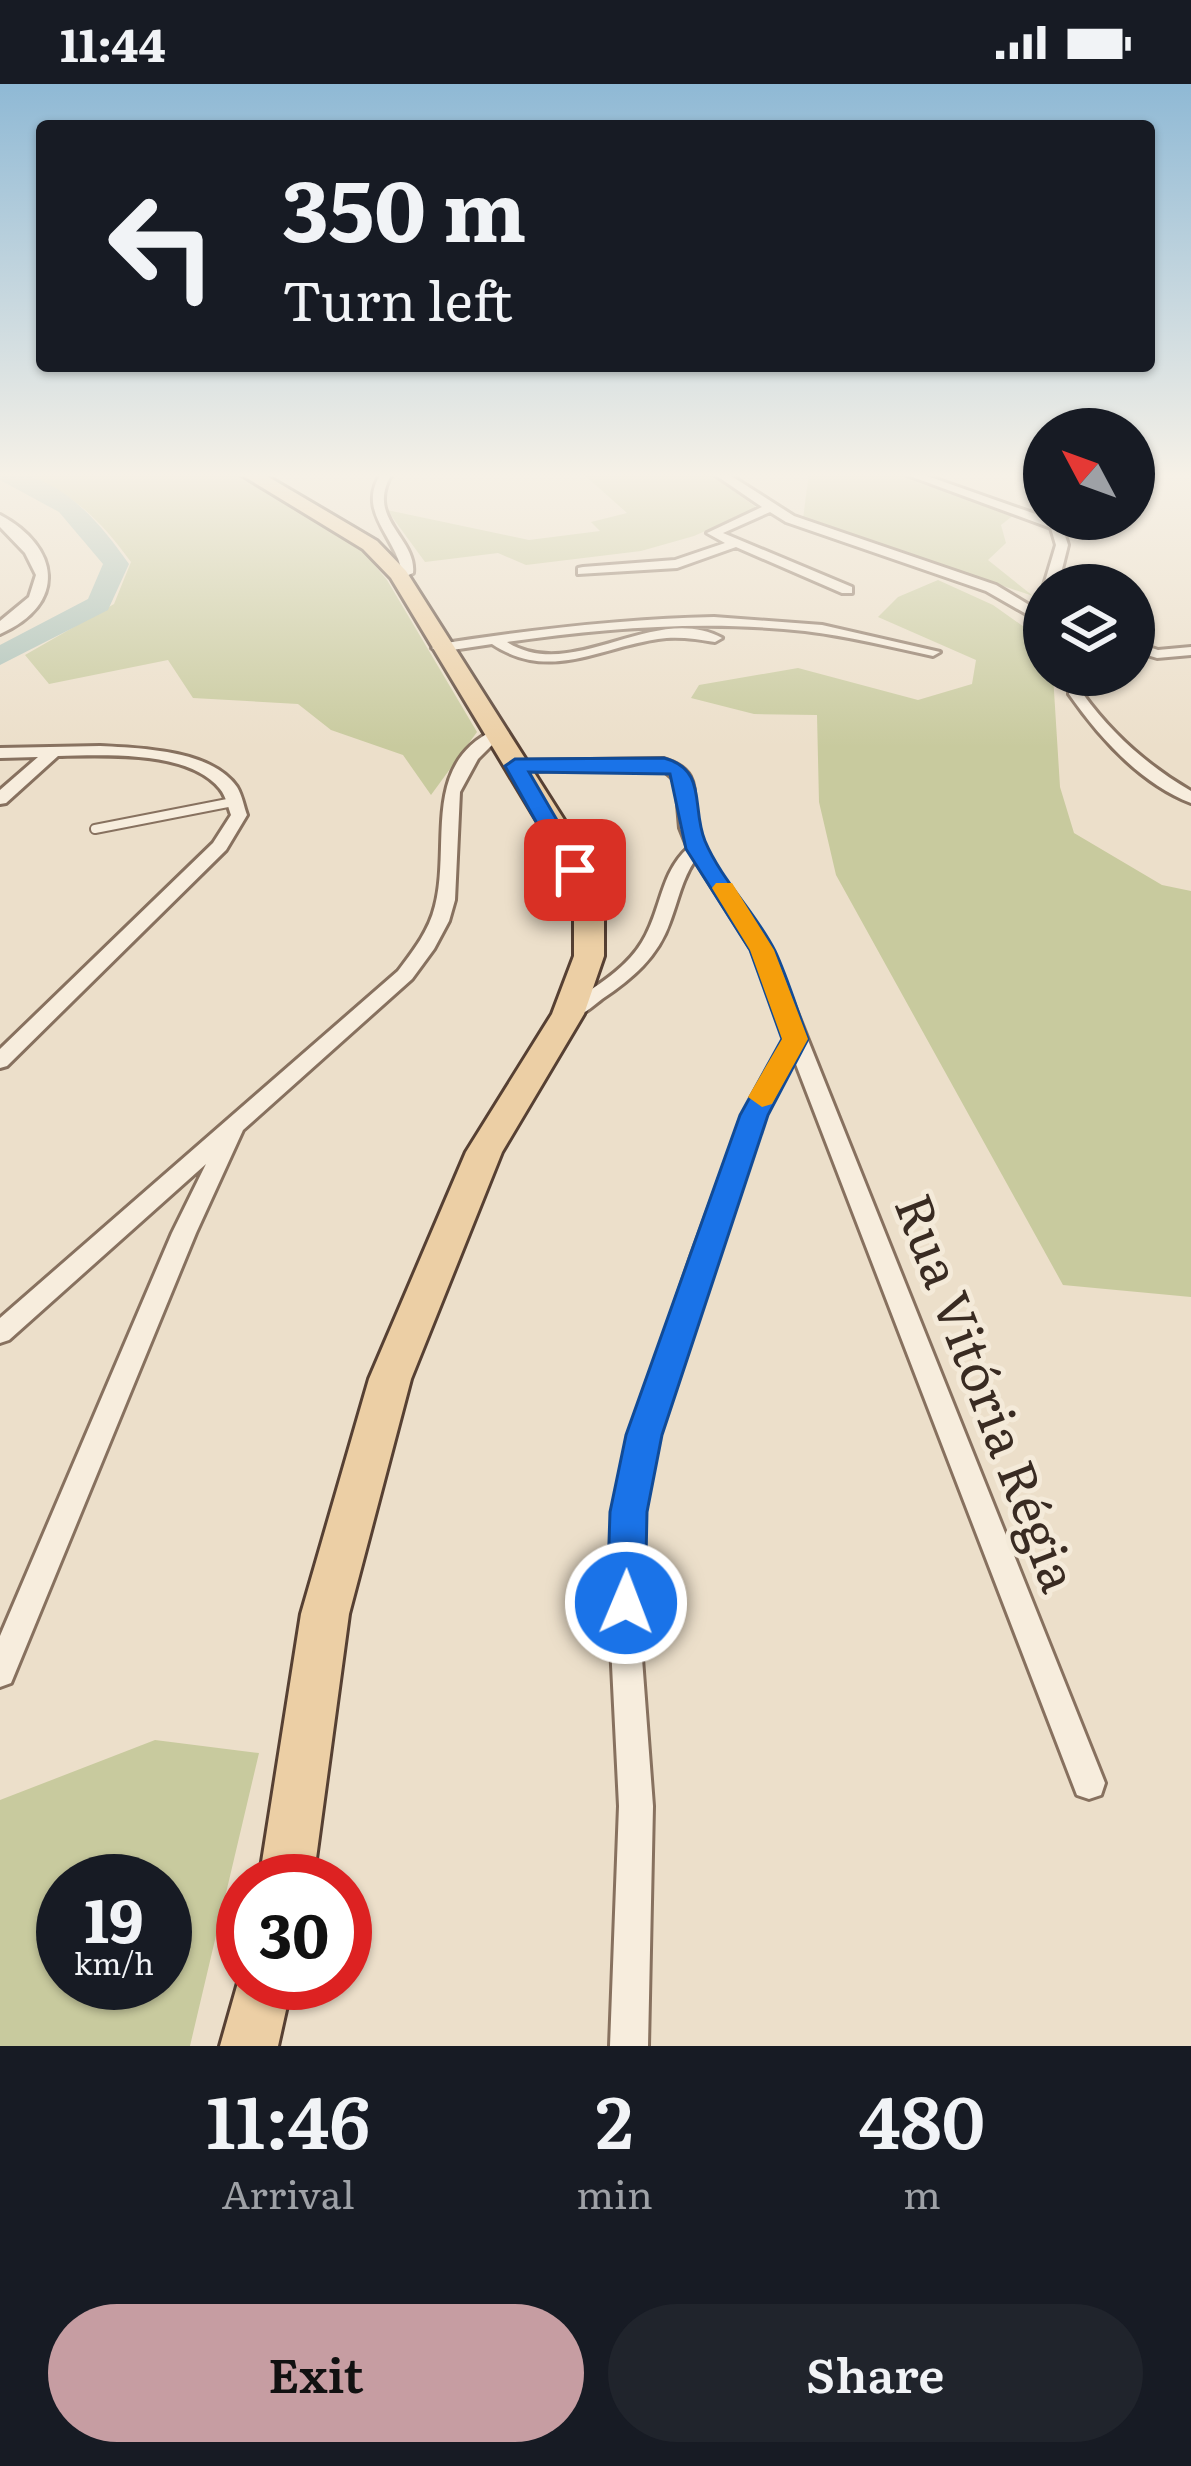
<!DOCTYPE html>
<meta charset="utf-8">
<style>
:root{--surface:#171b24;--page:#20242c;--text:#f1f3f6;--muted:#9ea1a6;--accent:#c69da2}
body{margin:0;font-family:Literata,serif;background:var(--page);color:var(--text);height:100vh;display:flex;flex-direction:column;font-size:45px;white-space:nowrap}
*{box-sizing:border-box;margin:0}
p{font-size:39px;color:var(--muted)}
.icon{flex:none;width:66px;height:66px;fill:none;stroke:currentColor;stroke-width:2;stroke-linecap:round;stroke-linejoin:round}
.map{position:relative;height:1962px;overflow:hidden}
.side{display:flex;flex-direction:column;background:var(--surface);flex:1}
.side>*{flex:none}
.hud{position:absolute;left:36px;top:36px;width:1119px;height:252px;border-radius:12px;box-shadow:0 3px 9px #0004;background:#171b24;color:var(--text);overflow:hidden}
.needle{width:78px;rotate:311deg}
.controls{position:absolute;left:1023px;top:324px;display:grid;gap:24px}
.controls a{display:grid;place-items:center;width:132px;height:132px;border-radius:50%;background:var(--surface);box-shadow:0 3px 9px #0004;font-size:60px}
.speed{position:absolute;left:36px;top:1770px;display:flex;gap:24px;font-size:60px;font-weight:700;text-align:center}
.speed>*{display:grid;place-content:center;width:156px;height:156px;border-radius:50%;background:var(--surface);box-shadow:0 3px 9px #0004;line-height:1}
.speed small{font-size:30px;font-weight:400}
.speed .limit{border:18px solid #d22;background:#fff;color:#111}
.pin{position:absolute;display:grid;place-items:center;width:102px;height:102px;color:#fff;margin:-51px;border-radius:24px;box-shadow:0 6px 18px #0006}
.me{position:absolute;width:132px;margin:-66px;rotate:1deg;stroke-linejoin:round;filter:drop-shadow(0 0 9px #0008)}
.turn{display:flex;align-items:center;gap:42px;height:252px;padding:0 48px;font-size:54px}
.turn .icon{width:156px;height:156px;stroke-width:2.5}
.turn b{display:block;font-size:84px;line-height:102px}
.eta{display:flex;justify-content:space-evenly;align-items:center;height:204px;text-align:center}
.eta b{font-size:72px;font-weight:600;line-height:84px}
.cta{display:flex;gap:24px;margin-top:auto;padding:24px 48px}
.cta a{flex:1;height:138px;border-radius:72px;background:var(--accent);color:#111;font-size:48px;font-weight:600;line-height:138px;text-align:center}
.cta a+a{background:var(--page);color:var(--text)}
.status{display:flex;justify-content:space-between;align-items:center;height:84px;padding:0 60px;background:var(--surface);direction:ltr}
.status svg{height:33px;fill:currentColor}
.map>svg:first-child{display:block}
.green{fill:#c8ca9e;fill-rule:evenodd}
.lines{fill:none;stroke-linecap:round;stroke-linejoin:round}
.river{fill:#aac1b8;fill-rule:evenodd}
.service-casing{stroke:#87715f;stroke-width:12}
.minor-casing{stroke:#87715f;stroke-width:6}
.tertiary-casing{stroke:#87715f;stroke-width:6}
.primary-casing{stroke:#564033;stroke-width:6}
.service{stroke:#f7eddd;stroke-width:8}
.minor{fill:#f7eddd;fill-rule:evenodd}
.tertiary{fill:#f7eddd;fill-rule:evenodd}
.primary{fill:#eccfa5;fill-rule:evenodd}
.route{fill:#1a73e8;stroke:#114b97;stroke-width:3}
.slow{fill:#f59e0b}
.labels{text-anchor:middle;stroke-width:10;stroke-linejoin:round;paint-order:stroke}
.near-street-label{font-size:51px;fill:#392b22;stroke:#f4ead9}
</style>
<div class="status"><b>11:44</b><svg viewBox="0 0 49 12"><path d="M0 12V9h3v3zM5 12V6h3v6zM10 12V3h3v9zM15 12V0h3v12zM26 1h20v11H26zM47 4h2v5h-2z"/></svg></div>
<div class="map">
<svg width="1191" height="1962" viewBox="0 0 1191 1962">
<rect width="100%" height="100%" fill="#ecdfca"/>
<path class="green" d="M22 388H235L357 460 387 496 477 648 431 711 403 671 331 646 298 620 193 614 168 576 49 600 25 571 114 520 131 478C99 434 72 409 22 388Z
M581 388H708L757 424 694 452 641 467 526 481 498 469 425 478 387 426 529 456 600 447 591 438 627 429Z
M809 388H894L1015 430 1001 441 1006 459 988 476 1033 512 803 435Z
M938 496 993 521 1044 557V591H1053L1060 703 1074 749 1162 801 1191 807V1213L1063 1201 836 791 819 718 817 631 754 630 691 614 699 601 798 584 918 616 972 600 976 576 878 533 898 513Z
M155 1656 259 1669 190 1962H0V1716ZM165 1797V1899H63V1797Z"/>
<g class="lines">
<path class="river" d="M0 388C58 388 98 436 129 480L108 526 0 581V561L88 515 103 480 59 428 0 396Z"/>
<g class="service-casing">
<path id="service" d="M95 745 238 717"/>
</g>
<g class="minor-casing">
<path id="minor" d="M382 388H393C363 434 417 453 413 489L399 495 393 491 401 484C393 450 356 426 382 388Z
M711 388H725L794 432 996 501 1044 530V540L986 507 786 438 770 428 723 449 852 503V509H842L736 463 677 484 578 490V484L583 483 675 476 725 459 707 449 762 423Z
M899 388H916L1061 439 1068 461 1058 501H1044L1056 461 1051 444Z
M714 533 822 541 940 568 933 572C891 563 848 552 805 547 705 536 606 544 507 558 573 600 655 517 722 554L715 558C695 555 678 552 658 555 598 564 549 598 492 560L439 568 432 564 439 560C530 546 621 535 714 533Z
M1134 558 1158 566 1191 563V571L1157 574 1134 567Z
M1070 591H1084L1083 610C1112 650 1148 682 1191 707V719C1141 700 1099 653 1069 610Z
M494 646 502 651 478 675 460 708 455 816 449 837 434 865 412 895 243 1046 196 1149 11 1599 0 1603V1552L172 1149 206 1080 9 1256 0 1259V1234L398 887C413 867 429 847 435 822 451 761 421 681 494 646Z
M100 662C140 664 212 666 237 703 242 711 244 723 247 731L226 766 7 982 0 984V965L213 759 231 731C228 723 226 712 220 705 189 666 103 671 58 672L6 719 0 720V706L38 673 0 674V664Z
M664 675C706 688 689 713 698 744 710 788 747 829 772 866L1105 1699 1101 1711 1089 1715 1077 1711 794 975 765 1031 715 1173 658 1351 643 1428 641 1561 653 1722 648 1962H610L619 1722 611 1561 615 1428 630 1351 691 1173 743 1031 786 953 752 866 695 776C682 795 678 817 670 838 658 873 632 895 602 915 589 925 577 937 561 934L558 930 561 926C589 906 624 888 642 858 661 828 660 789 688 764L680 744 676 697 662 685 515 687 507 682 515 677Z"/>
</g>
<g class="tertiary-casing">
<path id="tertiary" d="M0 431C60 463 68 520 0 550V537L29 513 36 491 25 469 0 443Z"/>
</g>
<g class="primary-casing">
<path id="primary" d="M237 388H260L377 457 406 487 573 750 604 832V872L584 930 502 1068 411 1295 349 1530 313 1797H259L301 1530 369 1295 466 1068 552 930 574 872V832L545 750 391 494 363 465Z
M243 1881V1899H292L278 1962H220Z"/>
</g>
<use href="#service" class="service"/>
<use href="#minor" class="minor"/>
<use href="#tertiary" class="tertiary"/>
<use href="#primary" class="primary"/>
</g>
<linearGradient id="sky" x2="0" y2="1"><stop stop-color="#8fb9d5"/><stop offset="0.59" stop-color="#f6f1e7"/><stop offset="1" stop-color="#f6f1e7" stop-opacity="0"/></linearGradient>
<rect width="1191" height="663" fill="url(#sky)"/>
<path class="route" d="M664 674C708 686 691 723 705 757 722 797 756 829 775 867 788 895 797 926 808 955L768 1031 662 1351 647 1428 645 1519 640 1531 626 1537 612 1531 607 1519 610 1428 626 1351 740 1031 782 955 750 866 686 765 670 690 529 688 586 786 575 793 563 786 505 682 515 675Z"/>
<path class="slow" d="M716 799H732L774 866 808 955 772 1020 762 1023 748 1013 782 955 750 866 712 804Z"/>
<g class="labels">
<g class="near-street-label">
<text transform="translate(986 1309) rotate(69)" y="18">Rua Vitória Régia</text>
</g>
</g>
</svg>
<div class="controls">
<a><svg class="needle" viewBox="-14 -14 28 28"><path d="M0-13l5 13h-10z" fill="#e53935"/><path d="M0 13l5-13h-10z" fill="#9ea1a6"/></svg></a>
<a><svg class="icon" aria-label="layers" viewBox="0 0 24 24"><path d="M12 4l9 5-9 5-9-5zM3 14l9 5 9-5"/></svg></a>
</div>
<div class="speed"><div>19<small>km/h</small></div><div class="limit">30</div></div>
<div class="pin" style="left:575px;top:786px;background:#d93025"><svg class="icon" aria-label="arrive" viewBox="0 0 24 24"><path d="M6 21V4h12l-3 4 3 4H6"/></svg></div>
<svg class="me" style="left:626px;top:1519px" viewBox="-20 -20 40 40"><circle r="17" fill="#1a73e8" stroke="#fff" stroke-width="3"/><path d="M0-11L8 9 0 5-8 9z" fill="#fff"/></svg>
<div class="hud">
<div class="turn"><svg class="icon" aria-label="left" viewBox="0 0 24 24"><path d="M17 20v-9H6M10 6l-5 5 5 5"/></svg><div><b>350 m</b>Turn left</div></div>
</div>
</div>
<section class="side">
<div class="eta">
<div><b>11:46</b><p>Arrival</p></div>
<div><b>2</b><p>min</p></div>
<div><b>480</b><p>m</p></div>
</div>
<div class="cta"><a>Exit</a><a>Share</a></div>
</section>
